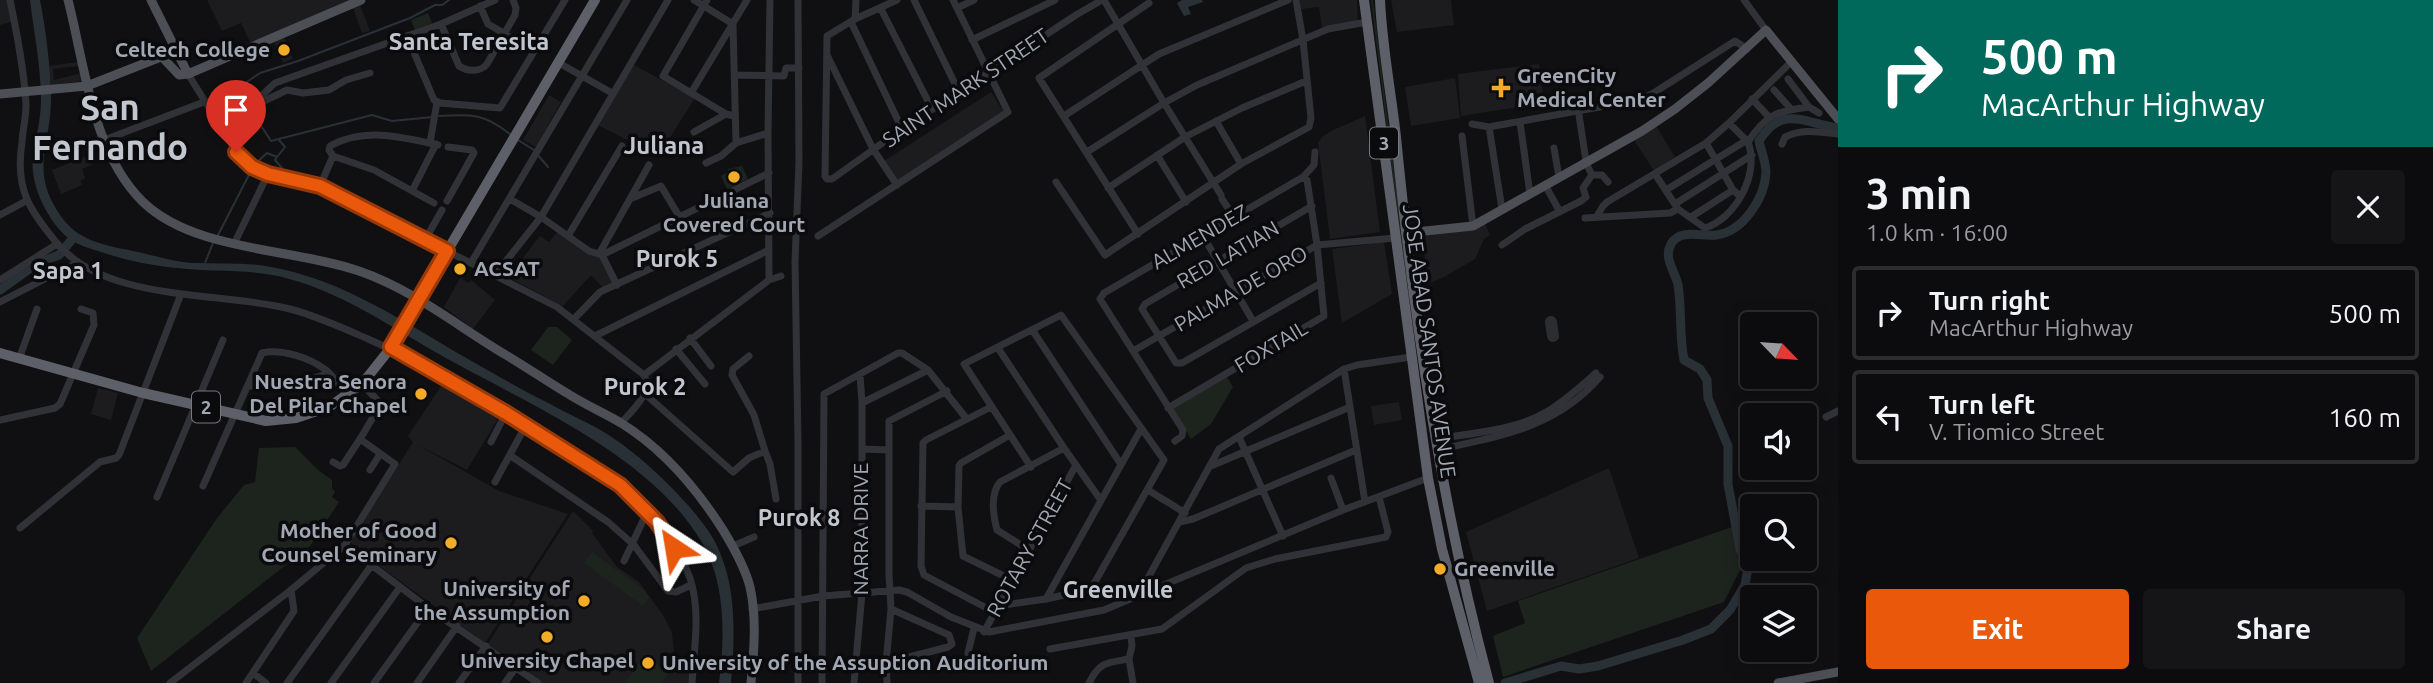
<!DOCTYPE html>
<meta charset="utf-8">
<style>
:root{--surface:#0c0c0e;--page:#151517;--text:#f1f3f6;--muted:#9a9b9e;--line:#2c2c2e;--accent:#ea580c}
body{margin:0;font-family:Ubuntu,sans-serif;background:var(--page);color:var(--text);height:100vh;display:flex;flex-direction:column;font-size:26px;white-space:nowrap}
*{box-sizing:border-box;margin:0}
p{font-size:23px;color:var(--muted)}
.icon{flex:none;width:38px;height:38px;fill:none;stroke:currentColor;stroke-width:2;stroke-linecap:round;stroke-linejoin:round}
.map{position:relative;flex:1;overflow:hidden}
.drawer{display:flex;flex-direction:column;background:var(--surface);width:595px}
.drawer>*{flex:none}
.banner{background:#00695c;color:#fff;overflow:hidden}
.needle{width:46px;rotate:115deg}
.tools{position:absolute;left:1740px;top:312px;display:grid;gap:14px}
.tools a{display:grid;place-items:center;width:77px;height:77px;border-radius:7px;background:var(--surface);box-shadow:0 4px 18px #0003,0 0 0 2px var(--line);font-size:35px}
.pin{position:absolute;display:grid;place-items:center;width:60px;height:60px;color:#fff;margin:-72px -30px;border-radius:50% 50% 50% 0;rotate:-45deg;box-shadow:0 0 7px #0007}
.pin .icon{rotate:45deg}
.me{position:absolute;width:77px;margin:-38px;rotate:327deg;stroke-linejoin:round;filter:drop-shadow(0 0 5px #0008)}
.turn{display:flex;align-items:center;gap:24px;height:147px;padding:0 28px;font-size:32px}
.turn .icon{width:91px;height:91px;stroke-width:2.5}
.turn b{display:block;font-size:49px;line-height:60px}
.round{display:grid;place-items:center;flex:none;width:74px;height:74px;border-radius:7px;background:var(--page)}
.headline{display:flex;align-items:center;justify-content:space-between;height:119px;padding:0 28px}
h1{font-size:42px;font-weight:700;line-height:52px}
.primary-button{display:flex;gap:14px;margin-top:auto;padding:14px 28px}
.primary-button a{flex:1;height:80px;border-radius:7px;background:var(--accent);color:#fff;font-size:28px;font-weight:700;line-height:80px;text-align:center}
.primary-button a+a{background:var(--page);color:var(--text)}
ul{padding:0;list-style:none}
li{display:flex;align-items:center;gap:21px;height:94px;margin:0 14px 10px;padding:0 14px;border:4px solid var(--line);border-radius:7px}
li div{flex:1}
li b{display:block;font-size:26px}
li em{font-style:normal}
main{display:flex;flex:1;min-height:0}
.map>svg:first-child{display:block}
.built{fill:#1c1c1f}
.green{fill:#1c241d}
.water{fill:#293137}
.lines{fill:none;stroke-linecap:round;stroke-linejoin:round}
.stream{stroke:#293137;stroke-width:2}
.river{stroke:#293137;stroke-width:9}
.taxiway{stroke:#2c2d31;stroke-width:12}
.minor{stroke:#313237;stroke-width:7}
.major{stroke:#4d4f56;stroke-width:9}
.highway{stroke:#5d6068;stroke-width:10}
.route-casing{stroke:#983908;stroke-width:18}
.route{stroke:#ea580c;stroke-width:12}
.poi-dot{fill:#f3ac27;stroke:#0b0b0d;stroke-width:2.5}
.labels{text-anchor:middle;stroke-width:7;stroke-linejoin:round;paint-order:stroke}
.shield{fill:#0b0b0d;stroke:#747881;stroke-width:2}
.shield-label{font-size:19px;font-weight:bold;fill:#a1a7b3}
.poi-label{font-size:21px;font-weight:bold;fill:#a1a7b3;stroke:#0b0b0d;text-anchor:end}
.street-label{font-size:21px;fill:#a1a7b3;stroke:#0b0b0d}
.neighbourhood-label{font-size:23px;font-weight:bold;fill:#c2c6cf;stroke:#0b0b0d}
.quarter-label{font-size:24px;font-weight:bold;fill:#c2c6cf;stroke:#0b0b0d}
.town-label{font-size:35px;font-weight:bold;fill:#c2c6cf;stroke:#0b0b0d}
</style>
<main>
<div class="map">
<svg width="1838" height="683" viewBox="0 0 1838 683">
<rect width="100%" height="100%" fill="#101012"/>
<path class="built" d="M0 0H9L14 21 0 25Z
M207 0H355L250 42 241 23 222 31Z
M1300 0H1357L1358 22 1322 27 1319 7 1301 9Z
M1391 0H1451L1454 25 1397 32Z
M360 5 370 31 362 33 353 8Z
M284 37 293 59 283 63 274 41Z
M78 62 79 66 53 69 54 80 82 73 83 81 51 85 49 66Z
M632 64 695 98 666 144 647 138 627 140 598 125Z
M1539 64 1544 103 1461 116 1458 74Z
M1455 78 1460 118 1411 126 1405 87Z
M991 92 1004 112 897 181 884 161Z
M549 95 561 102 536 147 523 140Z
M1365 116 1380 232 1330 239 1318 143 1322 137 1331 131Z
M1655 124 1675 157 1654 171 1632 137Z
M103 150 107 158 82 169 85 178 80 181 82 185 61 194 52 170Z
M1484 221 1490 235 1484 239 1475 259 1444 277 1427 284 1423 235Z
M558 231 602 256 615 282 603 288 591 275 563 306 508 277 540 236 549 242Z
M1384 242 1392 294 1342 323 1332 249Z
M460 278 469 283 471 280 495 300 473 329 444 307Z
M445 380 502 412 467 470 418 445 499 491 568 514 485 643 352 546 351 540 413 442 408 436Z
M98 388 118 393 111 420 91 414Z
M1399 402 1402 420 1374 425 1371 406Z
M1609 468 1639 558 1487 611 1466 532Z
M573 511 593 531 592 533 617 567 639 582 663 615 672 633 676 671H691L690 683H541L487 645Z"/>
<path class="green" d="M1371 0H1373L1374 9 1408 282 1406 283Z
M428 13 432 23 415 30 411 20Z
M742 166 748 179 727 189 721 176 728 172V169Z
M548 327H557L572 340 553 365 531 350Z
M1227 377 1233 387 1211 424 1191 439 1173 408Z
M295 447 318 470 332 480V488L335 492 332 497 339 502 310 546 151 671 137 638 217 518 244 485 255 482 259 448Z
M1732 527 1740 570 1724 602 1503 677 1493 636 1525 623 1518 601Z
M592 552 644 590 649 597 643 606 584 563Z
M644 655 670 672 662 683H625Z"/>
<path class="water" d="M30 0H40C46 31 50 63 51 95 52 146 27 170 63 219 81 243 110 246 138 252 156 256 174 262 193 263 219 264 245 262 271 267 344 280 405 323 468 359 496 375 524 391 552 405 570 415 590 423 607 434 641 455 690 502 711 535 738 580 735 633 731 683H719C725 637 726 582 701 541 650 455 528 404 444 357 391 327 339 290 278 276 246 269 211 272 178 268 152 266 125 260 101 252 84 247 69 242 58 228 42 208 30 181 33 156 36 137 41 119 41 100 41 67 34 33 30 0Z
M1182 0H1202L1203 2 1188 7 1191 14 1184 16 1177 3Z"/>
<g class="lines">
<path class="stream" d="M247 105 241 86 260 73 298 61 410 18 435 5H442L449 0
M439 116C470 114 484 113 510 134
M260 124 271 141 372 115 392 121 433 117
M518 140 534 150
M537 154 548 167
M277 157 285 147 279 140
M255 164 267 153 277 157 275 160 282 168 279 172
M218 235 252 169
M205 263 213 243"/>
<path class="river" d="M0 290 36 264 59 255 74 237
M1505 683 1561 666 1579 669 1598 666 1683 640 1711 629 1730 610 1745 585 1748 568 1740 549 1728 484V446L1708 398 1707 380 1700 369 1684 360C1679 335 1682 310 1678 285 1675 271 1663 258 1671 244 1680 228 1701 237 1716 235 1743 232 1765 198 1766 172 1766 162 1761 151 1759 141 1783 103 1805 124 1838 128"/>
<path class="taxiway" d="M1551 322 1553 336"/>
<path class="minor" d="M10 0C17 34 24 69 26 104 26 117 23 129 22 142 15 188 28 208 56 242 105 303 221 291 290 309 317 316 343 328 368 339 434 368 496 405 556 444 577 458 602 470 621 486 651 509 677 543 690 578 701 612 694 649 692 683
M694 0 733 24 736 143
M707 0 663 76 726 114 734 116
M897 0 855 19 827 36 825 176 827 179H832L902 129 1076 15 1102 0
M914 0 959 92
M1104 0 1164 103 1221 195
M1744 0 1766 30
M480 6 488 24 534 51
M957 8 974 0
M881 9 932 109
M855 19 856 0
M851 22 902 129
M441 24 459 66C468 72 481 72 487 64L515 15 516 8 513 0
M407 36 434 100 440 103 500 108 565 0
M972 40 1055 0
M827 55 873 149 897 185
M559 63 612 93
M188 74 239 156 250 166 268 174 234 244
M735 75 784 76 786 68H799
M1788 79 1809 107 1819 113
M1774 90 1791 109
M691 93 747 0
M1752 99 1769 117
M264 101 287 90 303 93 329 90 346 80 370 73
M1577 102 1586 161
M1064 116 1159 54 1288 0
M1216 121 1241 164
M1520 122 1530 194
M1729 123 1748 142
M1472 124 1489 127 1638 100 1652 94 1735 41 1747 49
M218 125 245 111 275 83 441 24 495 0
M1489 127 1502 209
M694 132 726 114
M1462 136 1473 226
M104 140 204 102
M430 143 437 102
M1706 143 1733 190 1740 196
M1782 144 1785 137C1803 128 1819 132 1838 134
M1554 148 1559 177
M1087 152 1164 103 1197 85 1328 29 1367 22
M1157 155 1186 202
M333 156 374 170 434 203
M1585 161 1592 175H1602L1608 182
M706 163 721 156 736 143 768 133
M1655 174 1678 209 1705 228C1736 218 1760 174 1748 142 1766 114 1777 111 1809 107
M1056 182 1105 255 1241 164 1309 127 1311 118 1303 40 1296 0
M1545 185 1560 212
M320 186 333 156 329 150 330 146C364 127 402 137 438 145
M1108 188 1185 137 1242 108 1306 81
M1666 190 1747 140
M412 191 436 144
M510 199 541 217 589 251 602 255 769 173
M630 199 661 186 679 216
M1222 199 1234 217
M447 201 474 153 472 150 448 147
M1675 204 1752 155
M1312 206 1145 304 1142 309 1176 363H1182L1321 283
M0 215 26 201
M1597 216 1603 206 1607 202 1706 143 1729 123 1791 62
M1691 217 1733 190
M1585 218 1670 213 1678 209
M1138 234 1039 78 1149 3
M568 236 622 146
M818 236 1008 112 953 0
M1203 236 1253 321
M425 240 442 210
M1502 245 1525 229 1581 201 1586 197 1583 188 1592 175
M447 251 557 307 644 375
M599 254 649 165
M602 255 617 285
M471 263 627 0
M495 275 541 217 668 0
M0 280 57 244
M769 280 768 133 770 0
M0 302 78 262
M574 319 600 292 770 213
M1033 331 1120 463
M595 336 769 250
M690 338 711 366
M998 348 1064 448 1100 499
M676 349 705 384
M1133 351 1317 245 1395 238
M19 359 37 309
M1344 369 1365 502
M644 375 769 280 781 276
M248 385C285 393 295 384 329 373
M644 393 733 472 749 458 765 451 754 415 732 375 733 369 749 356
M862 403 928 370
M991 407 926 440 923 443 921 566 924 575 994 612
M1168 408 1324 316 1317 245 1307 180 1303 177
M1826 417 1838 411
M0 420 55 408 60 404 94 325 93 313 81 309
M621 423C632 411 654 391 644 375
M1010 435 961 463 959 466 958 507 963 556 1012 580
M1239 437 1283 536
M1435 439C1472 433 1515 431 1548 411 1566 400 1580 387 1596 373
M1175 441 1182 436 1183 430 1100 299 1104 293 1303 177 1314 165 1315 152
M491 442 506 413
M862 449 889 450
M1437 450C1500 436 1556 428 1600 377
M765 451 770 464 776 499
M511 456 608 522 634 545 668 591 676 592 691 585
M333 462 340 466 343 465 360 439
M1211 466 1350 407
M370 470 380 454
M1331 478 1343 510
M495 482 526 425
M203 486 262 353C281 348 310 358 326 370 335 377 340 388 348 396
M1148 490 1164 500
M157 497 223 340
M1166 501 1185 513
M921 506 958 507
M1180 522 1193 519 1356 450
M20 528 100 462 116 458 119 455 181 294
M345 545 428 608 538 683
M733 546 754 537
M1029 550 997 530C993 516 990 494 1000 482L1064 448
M624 561 648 510
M1138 596 1219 449 1344 369 1357 365 1411 357
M1046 599 1141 429
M997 606 1046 599 1091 589 1164 460 1061 315 964 364 1031 467
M752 609 823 596 899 590 907 592 951 617 989 632 1104 610 1343 510 1428 478
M984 632 1076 465
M1131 636 1132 646 1129 659 1133 683
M1050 649 1162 629 1246 568 1275 559 1386 537 1388 532 1379 497
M968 653 974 628
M886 663 948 647 952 644 949 635 891 609
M253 673 266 683
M170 683 291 590 345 545 395 464 360 439 381 404 362 384
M246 683 294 611 291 590
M287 683 371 566
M331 683 400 587
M374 683 428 608
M417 683 457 626
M459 683 486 646
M505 683 516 667
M798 683V441L795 262 799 162 798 0
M822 683 824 394 898 353H902L928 370 966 418
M854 683 862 593V403L860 375
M887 683 886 663 891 609 889 575V421L947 391
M1089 683C1100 661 1107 663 1129 659"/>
<path class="major" d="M68 0C85 66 92 152 143 202 195 252 294 248 359 271 414 290 457 326 506 355 528 368 548 382 570 395 586 405 604 413 621 423 663 449 697 489 723 530 734 548 745 567 750 587 757 618 754 652 751 683
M151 0 188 74
M162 57 179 75 188 74 361 0
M0 94 87 86 176 51
M268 174 320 186 447 251
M1406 233 1473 226 1642 131 1675 109 1708 83 1766 30 1838 119
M1778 683 1838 672"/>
<path class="highway" d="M1364 0 1428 478 1442 549 1479 683
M1380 0C1382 46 1391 92 1396 137 1414 322 1441 504 1489 683
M0 353 143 393 266 421 296 418 329 407 362 384 389 350 595 0"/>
</g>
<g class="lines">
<g class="route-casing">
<path id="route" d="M236 152 252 167 268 174 320 186 447 251 391 347 506 413 620 485 657 522 674 548"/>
</g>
<use href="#route" class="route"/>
</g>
<g class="poi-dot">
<circle cx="284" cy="50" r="7"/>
<path d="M1497.5 77.5h7v7h7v7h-7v7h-7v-7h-7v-7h7z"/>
<circle cx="734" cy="177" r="7"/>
<circle cx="460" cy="269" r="7"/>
<circle cx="421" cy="394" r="7"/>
<circle cx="451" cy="543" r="7"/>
<circle cx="1440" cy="569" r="7"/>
<circle cx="584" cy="601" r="7"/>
<circle cx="547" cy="637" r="7"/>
<circle cx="648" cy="663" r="7"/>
</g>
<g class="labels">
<g class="shield">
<rect x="1370" y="127.5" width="28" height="31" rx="5"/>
<rect x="192" y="391.5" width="28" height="31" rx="5"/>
</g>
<g class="shield-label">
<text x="1384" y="150">3</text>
<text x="206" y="414">2</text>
</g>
<g class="poi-label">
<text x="270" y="57">Celtech College</text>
<text x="1517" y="83" text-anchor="start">GreenCity<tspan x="1517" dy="24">Medical Center</tspan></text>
<text x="734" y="208" text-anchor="middle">Juliana<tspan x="734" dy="24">Covered Court</tspan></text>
<text x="474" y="276" text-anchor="start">ACSAT</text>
<text x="407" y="389">Nuestra Senora<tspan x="407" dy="24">Del Pilar Chapel</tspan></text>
<text x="437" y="538">Mother of Good<tspan x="437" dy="24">Counsel Seminary</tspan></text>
<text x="1454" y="576" text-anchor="start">Greenville</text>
<text x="570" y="596">University of<tspan x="570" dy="24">the Assumption</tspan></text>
<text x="547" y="668" text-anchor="middle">University Chapel</text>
<text x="662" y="670" text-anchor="start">University of the Assuption Auditorium</text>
</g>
<g class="street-label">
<text transform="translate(966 88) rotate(-34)" y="7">SAINT MARK STREET</text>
<text transform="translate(1200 237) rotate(-30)" y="7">ALMENDEZ</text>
<text transform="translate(1228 255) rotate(-30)" y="7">RED LATIAN</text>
<text transform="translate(1241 289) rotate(-30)" y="7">PALMA DE ORO</text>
<text transform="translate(1429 341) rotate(82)" y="7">JOSE ABAD SANTOS AVENUE</text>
<text transform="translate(1271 347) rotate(-31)" y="7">FOXTAIL</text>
<text transform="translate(861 529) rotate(-90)" y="7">NARRA DRIVE</text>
<text transform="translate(1030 548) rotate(-61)" y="7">ROTARY STREET</text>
</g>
<g class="neighbourhood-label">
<text x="677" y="267">Purok 5</text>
<text x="68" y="279">Sapa 1</text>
<text x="645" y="395">Purok 2</text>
<text x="799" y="526">Purok 8</text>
<text x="1118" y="598">Greenville</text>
</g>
<g class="quarter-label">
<text x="469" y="50">Santa Teresita</text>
<text x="664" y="154">Juliana</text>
</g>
<g class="town-label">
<text x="110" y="120">San<tspan x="110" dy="40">Fernando</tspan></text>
</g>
</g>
</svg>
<div class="tools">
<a><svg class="needle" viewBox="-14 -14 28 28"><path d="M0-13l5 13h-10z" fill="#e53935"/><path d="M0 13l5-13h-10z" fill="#9a9b9e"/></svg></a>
<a><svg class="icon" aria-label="sound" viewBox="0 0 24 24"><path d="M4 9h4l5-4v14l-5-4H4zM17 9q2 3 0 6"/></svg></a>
<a><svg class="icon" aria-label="search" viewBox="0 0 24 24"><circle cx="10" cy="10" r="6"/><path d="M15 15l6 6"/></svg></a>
<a><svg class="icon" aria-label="layers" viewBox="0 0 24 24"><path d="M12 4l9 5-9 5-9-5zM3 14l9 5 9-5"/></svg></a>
</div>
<div class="pin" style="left:236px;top:152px;background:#d93025"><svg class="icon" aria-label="arrive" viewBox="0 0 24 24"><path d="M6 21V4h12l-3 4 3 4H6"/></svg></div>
<svg class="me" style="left:674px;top:548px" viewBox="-20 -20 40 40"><path d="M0-17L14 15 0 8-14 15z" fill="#ea580c" stroke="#fff" stroke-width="4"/></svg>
</div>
<section class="drawer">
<div class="banner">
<div class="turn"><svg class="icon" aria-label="right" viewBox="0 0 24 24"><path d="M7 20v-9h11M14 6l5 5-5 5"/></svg><div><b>500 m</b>MacArthur Highway</div></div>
</div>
<div class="headline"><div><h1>3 min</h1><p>1.0 km · 16:00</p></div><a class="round"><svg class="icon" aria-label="close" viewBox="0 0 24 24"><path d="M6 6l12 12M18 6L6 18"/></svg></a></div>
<ul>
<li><svg class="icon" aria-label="right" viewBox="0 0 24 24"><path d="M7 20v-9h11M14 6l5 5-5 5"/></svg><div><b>Turn right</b><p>MacArthur Highway</p></div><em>500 m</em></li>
<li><svg class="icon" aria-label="left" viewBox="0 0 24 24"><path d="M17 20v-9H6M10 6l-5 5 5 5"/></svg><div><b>Turn left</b><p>V. Tiomico Street</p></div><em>160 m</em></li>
</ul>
<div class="primary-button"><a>Exit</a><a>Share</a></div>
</section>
</main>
